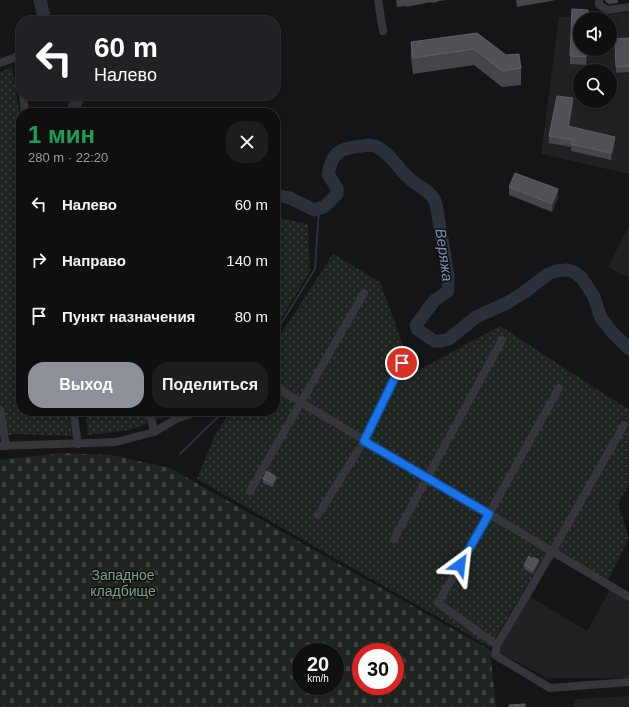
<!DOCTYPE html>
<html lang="ru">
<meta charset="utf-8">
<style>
:root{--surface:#100f10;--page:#1e1d1e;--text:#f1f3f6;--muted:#9c9c9f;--line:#302f30;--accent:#8c9099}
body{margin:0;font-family:Arial,sans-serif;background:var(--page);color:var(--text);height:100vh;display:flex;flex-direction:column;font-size:15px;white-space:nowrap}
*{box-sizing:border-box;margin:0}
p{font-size:13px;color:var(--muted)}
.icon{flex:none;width:22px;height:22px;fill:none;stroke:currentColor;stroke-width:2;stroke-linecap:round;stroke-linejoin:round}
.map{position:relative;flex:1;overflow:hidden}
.details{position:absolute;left:16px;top:108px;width:264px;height:308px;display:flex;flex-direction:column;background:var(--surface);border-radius:16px;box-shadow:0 2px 6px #0003,0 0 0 1px var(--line)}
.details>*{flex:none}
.banner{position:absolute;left:16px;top:16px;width:264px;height:84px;border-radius:16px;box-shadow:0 2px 6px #0003,0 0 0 1px var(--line);background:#202124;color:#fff;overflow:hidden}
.tools{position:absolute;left:573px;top:12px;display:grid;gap:8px}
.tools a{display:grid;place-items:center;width:44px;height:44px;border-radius:50%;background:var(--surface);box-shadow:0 2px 6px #0003,0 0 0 1px var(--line);font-size:20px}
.speed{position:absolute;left:292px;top:643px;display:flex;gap:8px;font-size:20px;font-weight:700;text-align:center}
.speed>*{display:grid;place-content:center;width:52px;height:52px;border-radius:50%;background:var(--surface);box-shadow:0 2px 6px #0003,0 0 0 1px var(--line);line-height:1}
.speed small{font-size:10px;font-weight:400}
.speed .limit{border:6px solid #d22;background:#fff;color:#111}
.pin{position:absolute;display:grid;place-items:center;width:34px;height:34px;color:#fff;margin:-17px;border:2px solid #fff;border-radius:50%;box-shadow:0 1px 4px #0007}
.me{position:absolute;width:44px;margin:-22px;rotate:30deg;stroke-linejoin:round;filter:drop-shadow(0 0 3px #0008)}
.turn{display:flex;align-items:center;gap:14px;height:84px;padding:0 12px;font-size:18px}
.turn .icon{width:52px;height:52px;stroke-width:2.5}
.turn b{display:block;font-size:28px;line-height:34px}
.round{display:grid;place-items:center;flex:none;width:42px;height:42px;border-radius:16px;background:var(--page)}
.head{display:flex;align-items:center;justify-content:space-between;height:68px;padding:0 12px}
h1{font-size:24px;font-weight:600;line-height:30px;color:#1e9e55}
.primary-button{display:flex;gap:8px;margin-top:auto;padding:8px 12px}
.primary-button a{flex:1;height:46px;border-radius:16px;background:var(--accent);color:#fff;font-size:16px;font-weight:600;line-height:46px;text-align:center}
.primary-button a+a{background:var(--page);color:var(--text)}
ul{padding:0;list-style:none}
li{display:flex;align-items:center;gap:12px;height:56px;padding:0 12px}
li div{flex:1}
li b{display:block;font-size:15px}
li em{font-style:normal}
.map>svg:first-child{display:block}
.built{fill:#212023;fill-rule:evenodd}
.cemetery{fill:url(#cemetery-stones);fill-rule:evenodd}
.garden{fill:url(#garden-dots)}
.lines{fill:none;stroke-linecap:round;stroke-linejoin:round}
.stream{stroke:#2b313a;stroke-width:2}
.river{stroke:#2b313a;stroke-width:13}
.street{stroke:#36353b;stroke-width:8}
.wall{fill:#46454b}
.shaded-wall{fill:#2e2d31}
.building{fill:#515057;stroke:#5e5e66}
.route-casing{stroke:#114b97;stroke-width:10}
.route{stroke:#1a73e8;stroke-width:7}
.labels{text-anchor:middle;stroke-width:3;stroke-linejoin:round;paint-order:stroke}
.park-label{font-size:14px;fill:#7da285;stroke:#101011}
.water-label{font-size:15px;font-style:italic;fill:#7d90b2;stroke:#101011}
</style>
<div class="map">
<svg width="629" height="707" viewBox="0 0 629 707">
<defs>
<pattern id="cemetery-stones" width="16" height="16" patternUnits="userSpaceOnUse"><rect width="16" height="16" fill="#1f2621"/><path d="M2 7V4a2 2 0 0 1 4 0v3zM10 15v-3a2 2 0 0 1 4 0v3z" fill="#3d433f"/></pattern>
<pattern id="garden-dots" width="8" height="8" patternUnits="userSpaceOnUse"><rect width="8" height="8" fill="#1f2621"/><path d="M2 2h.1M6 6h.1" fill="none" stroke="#3d433f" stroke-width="1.8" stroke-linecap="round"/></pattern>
</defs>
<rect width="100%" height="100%" fill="#151416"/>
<path class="built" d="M629 12V174L541 154 559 17H597ZM580 19H610V49H580ZM580 71H610V101H580Z
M629 225V278L608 267Z
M610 590 629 600V678H547L497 651 527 595 587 631Z
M629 696V707H572L577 699Z"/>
<path class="cemetery" d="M61 453 111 455 170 468 490 650 496 707H0V460ZM301 652H335V686H301ZM361 652H395V686H361Z"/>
<path class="garden" d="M12 66 21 122V411H68L72 436 15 434 0 437V73Z
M275 217 308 224 310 272 275 328Z
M333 254 380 282 413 373 500 326 629 410V484L618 504 629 539 608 580 550 547 490 647 197 479 215 435 231 411H275V343Z
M85 411H180L130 430 88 435Z"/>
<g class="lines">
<path class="stream" d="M275 333 315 269 319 209
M180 454 224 411"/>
<path class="river" d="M40 0 45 21
M72 113 79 95
M275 195 290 198 314 210 324 207 337 194V188L328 174C332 152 340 148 362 146 367 145 372 144 377 147 391 154 398 169 410 179 420 188 432 191 436 204L448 275V291L434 301 416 325 417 329 434 341H441L449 339 476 317 507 303 526 291 548 274 556 271 567 270 574 272 582 278 594 297 601 318 613 333 629 349"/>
<path class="street" d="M378 0 383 31
M599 0V5L608 10 629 7
M0 63 19 56 21 76
M23 95 25 113
M275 387 629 597
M0 410 6 446
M73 411 78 444
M150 411 154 432
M624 425 552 552 497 645 495 655 550 688 629 682
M0 446 116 442 154 432 176 419 199 411
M250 491 364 293
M318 515 364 441 402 363
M394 539 502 340
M497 645 438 603 489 514 559 388"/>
</g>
<path class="wall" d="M396 0H447L438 1V2L431 3V2L406 7V6L397 7Z
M516 0H556L517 7Z
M605 0H618V3L609 4 606 2Z
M477 33 521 68V85L502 87 474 65 413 74 411 58V42Z
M629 38V72L616 73 615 39Z
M587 49 586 65 570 64V56Z
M573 105 569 127 615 144 611 160 571 151V147L549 143V136Z
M509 187 558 197 552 212 509 195Z
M263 479 276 481 273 487 263 483Z
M539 564 533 574 524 569V565Z"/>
<path class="shaded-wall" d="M573 98V105L568 133V126Z
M615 137V144L611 160V153Z
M558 189V197L552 212V204Z
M276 477V481L273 487V483Z
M539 560V564L533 574V570Z"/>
<path class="building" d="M572 9 588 10V19H580V49H587L586 57 570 56Z
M477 33 506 55 519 54 521 68 502 71 474 49 413 58 411 42Z
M629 38V66L616 67 615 39Z
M557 96 573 98 568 126 615 137 611 153 571 144 572 140 549 136Z
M515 173 558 189 552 204 509 187Z
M267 471 276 477 273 483 263 479Z
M529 556 532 559 533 557 539 560 533 570 524 565Z
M525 704V707H509V705Z"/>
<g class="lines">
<g class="route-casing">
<path id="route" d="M402 363 364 441 489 514 460 565"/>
</g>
<use href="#route" class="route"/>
</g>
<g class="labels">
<g class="park-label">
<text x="123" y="580">Западное<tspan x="123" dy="16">кладбище</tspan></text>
</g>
<g class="water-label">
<text transform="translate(444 255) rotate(82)" y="5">Веряжа</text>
</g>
</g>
</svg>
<div class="tools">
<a><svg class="icon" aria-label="sound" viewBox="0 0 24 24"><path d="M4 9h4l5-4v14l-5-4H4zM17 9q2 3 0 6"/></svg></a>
<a><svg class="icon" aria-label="search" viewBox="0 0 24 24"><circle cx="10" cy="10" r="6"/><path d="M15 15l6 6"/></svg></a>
</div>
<div class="speed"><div>20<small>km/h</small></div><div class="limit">30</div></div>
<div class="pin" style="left:402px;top:363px;background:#d93025"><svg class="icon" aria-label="arrive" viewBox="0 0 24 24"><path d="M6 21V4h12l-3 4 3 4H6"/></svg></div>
<svg class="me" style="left:460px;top:565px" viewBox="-20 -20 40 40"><path d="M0-17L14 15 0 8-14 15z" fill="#1a73e8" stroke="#fff" stroke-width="4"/></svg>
<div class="banner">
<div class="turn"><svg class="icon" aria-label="left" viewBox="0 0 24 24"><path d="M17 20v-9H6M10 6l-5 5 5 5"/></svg><div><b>60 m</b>Налево</div></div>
</div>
<section class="details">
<div class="head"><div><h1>1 мин</h1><p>280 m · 22:20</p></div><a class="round"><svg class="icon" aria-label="close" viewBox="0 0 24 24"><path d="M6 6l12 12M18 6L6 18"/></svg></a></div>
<ul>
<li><svg class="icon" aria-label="left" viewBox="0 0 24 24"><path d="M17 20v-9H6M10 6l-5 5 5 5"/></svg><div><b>Налево</b></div><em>60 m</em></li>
<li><svg class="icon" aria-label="right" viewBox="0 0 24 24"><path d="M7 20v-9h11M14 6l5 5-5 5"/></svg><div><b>Направо</b></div><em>140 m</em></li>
<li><svg class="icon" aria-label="arrive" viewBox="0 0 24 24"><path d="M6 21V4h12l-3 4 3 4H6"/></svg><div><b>Пункт назначения</b></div><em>80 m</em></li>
</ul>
<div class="primary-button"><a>Выход</a><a>Поделиться</a></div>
</section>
</div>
